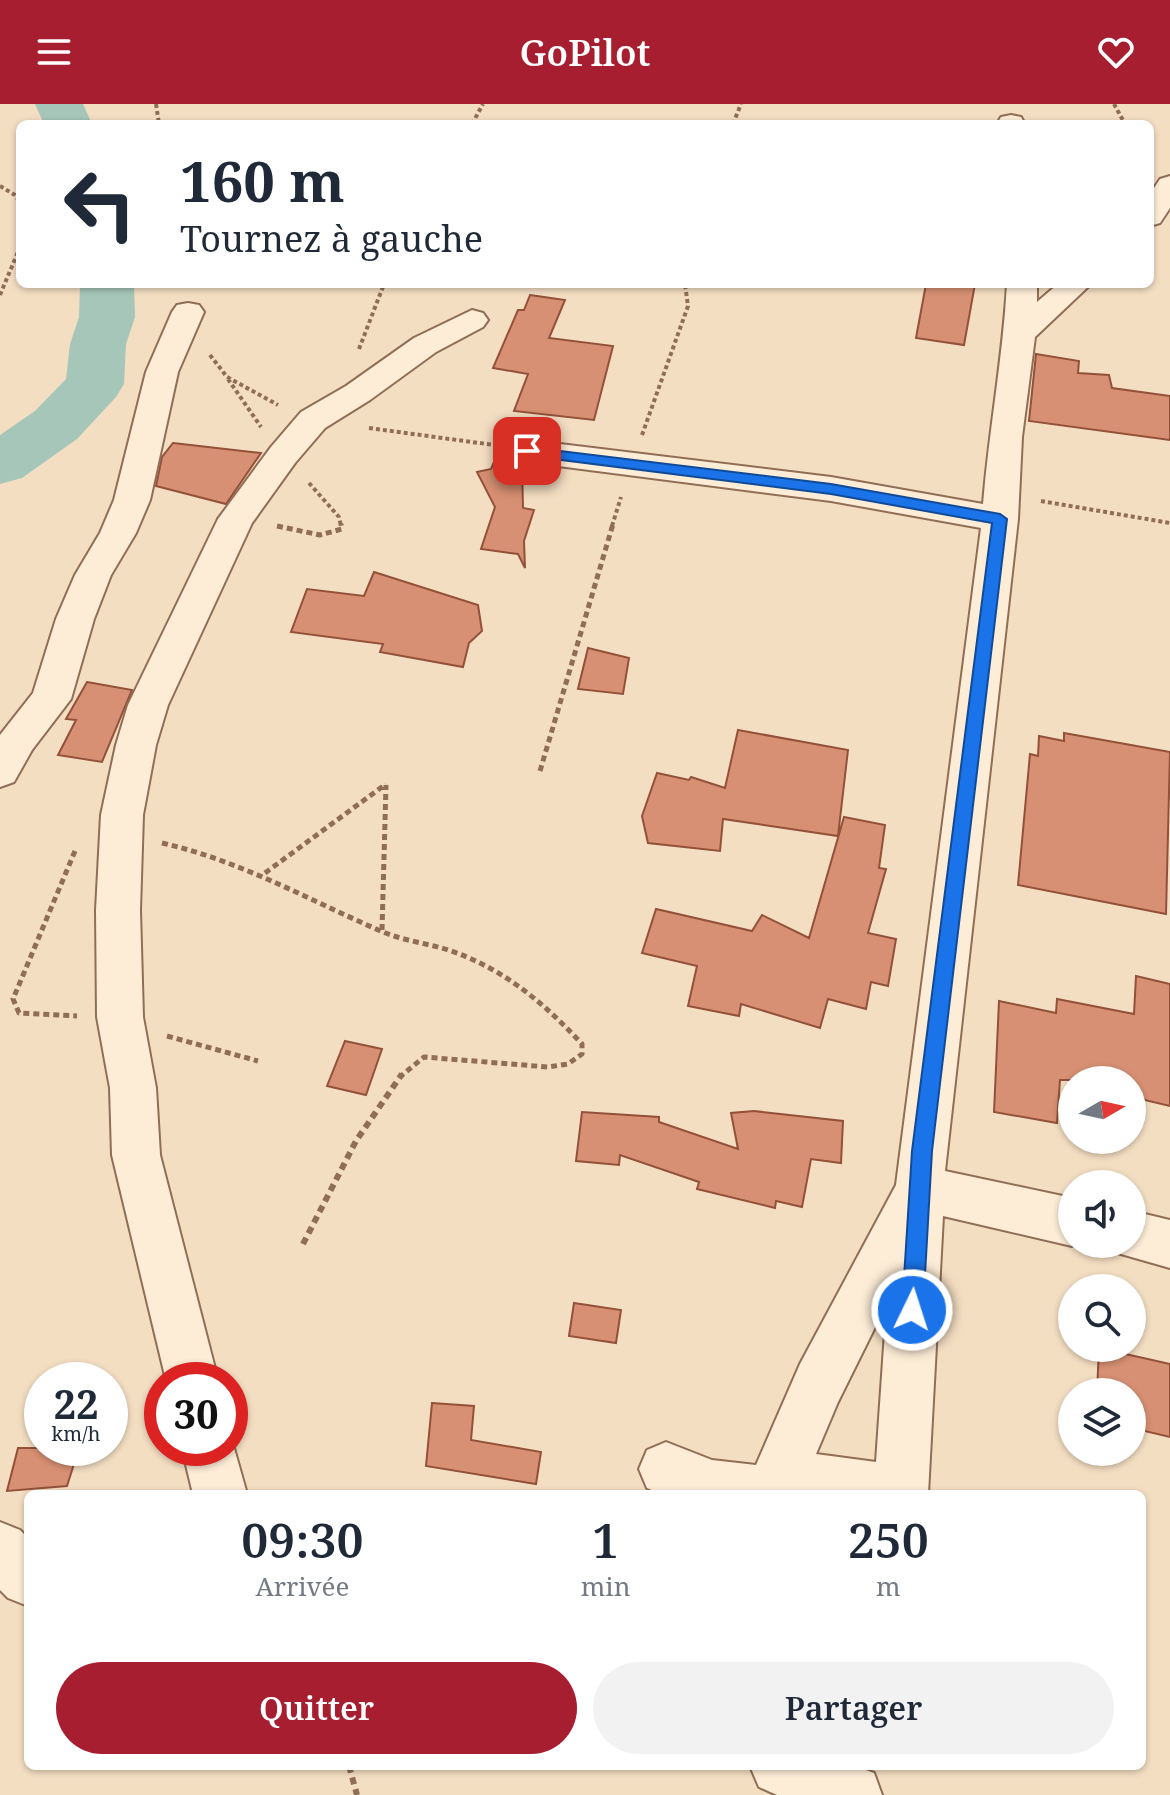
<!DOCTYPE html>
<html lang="fr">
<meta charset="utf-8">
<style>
:root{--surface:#fff;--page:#f2f2f3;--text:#1f2937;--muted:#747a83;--accent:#a81e31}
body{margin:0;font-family:"Noto Serif",serif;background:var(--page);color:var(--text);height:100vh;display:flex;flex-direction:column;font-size:30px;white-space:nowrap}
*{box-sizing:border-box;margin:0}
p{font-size:26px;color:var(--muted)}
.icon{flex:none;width:44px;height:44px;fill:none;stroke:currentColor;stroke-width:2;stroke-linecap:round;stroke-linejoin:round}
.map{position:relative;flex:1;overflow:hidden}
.sheet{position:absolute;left:24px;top:1386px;width:1122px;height:280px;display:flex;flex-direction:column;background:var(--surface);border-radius:12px;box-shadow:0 2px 6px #0004}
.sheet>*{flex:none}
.banner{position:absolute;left:16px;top:16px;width:1138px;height:168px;border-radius:12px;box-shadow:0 2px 6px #0004;background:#fff;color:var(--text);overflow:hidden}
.needle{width:52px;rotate:81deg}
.tools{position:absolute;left:1058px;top:962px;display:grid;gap:16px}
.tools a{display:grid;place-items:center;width:88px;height:88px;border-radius:50%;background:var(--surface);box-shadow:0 2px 6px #0004;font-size:40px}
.speed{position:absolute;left:24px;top:1258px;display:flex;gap:16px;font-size:40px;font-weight:700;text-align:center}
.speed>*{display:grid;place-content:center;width:104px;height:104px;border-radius:50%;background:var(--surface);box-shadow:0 2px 6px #0004;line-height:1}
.speed small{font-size:20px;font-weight:400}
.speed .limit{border:12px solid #d22;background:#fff;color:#111}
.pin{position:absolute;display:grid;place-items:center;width:68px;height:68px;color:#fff;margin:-34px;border-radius:16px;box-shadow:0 4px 12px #0006}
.me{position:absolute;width:88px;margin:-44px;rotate:4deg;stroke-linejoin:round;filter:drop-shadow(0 0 6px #0008)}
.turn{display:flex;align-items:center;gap:28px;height:168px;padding:0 32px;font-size:36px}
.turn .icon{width:104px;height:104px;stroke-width:2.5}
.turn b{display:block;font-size:56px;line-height:68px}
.eta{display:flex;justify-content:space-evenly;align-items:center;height:136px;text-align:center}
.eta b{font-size:48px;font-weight:600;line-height:56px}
.button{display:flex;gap:16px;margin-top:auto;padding:16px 32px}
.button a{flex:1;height:92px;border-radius:48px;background:var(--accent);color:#fff;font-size:32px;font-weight:600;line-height:92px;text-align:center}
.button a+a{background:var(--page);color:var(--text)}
header{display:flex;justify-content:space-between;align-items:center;height:104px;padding:0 32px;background:var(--accent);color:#fff;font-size:36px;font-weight:600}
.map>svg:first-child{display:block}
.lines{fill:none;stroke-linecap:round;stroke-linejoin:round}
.river{fill:#a5c6b8;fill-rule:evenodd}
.building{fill:#d79073;stroke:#935139;stroke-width:2}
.minor-casing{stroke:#906e56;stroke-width:4}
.path-far2{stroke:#906e56;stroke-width:4;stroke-dasharray:4 3;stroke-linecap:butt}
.path-far1{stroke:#906e56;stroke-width:5;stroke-dasharray:6 4;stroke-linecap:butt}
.path{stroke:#906e56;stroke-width:6;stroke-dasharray:7 5;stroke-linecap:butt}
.minor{fill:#fdedd7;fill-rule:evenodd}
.route{fill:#1a73e8;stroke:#114b97;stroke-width:2}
</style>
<header><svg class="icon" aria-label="menu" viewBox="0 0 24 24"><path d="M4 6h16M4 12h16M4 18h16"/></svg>GoPilot<svg class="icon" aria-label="heart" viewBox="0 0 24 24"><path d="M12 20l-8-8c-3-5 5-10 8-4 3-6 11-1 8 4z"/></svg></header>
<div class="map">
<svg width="1170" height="1691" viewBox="0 0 1170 1691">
<rect width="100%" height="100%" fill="#f4dec2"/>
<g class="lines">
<path class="river" d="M35 0H83L92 20H44Z
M80 180H134L135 213 126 240 124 280 116 293 77 335 22 374 0 380V331L35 307 66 275 70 240 79 213Z"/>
</g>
<path class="building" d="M926 180H975L964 241 916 234Z
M530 191 565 196 549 234 613 242 594 316 514 307 528 270 493 264 518 206H524Z
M1036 250 1079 257 1078 269 1109 271 1112 284 1170 292V336L1029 317Z
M173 339 261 349 226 400 156 382 162 353Z
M496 353 510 360 511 355 522 360 523 404 534 406 524 437 525 464 518 450 481 445 495 403 477 368 491 365Z
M374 468 478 501 482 527 469 539 463 563 380 548 383 540 291 528 307 485 364 492Z
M588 544 629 554 623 590 578 585Z
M87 578 132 586 102 658 58 651 76 616 66 615Z
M738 626 848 646 838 732 723 715 720 747 648 739 642 712 657 669 689 676 691 673 725 684Z
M1064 629 1170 648 1166 810 1018 781 1030 650 1038 652 1039 632 1064 637Z
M844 713 885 721 879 764 886 765 868 829 896 835 888 882 871 878 866 905 828 895 820 924 741 900 739 912 688 902 697 862 642 849 656 805 752 827 762 811 809 834Z
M1136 872 1170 880V1002L1132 993V976H1060L1057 1019 994 1008 999 897 1056 909 1057 895 1134 910Z
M345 937 382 945 366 991 327 982Z
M754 1007 843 1017 841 1059 811 1055 802 1103 776 1097 775 1104 697 1085 699 1078 620 1051 619 1061 576 1057 582 1008 659 1013V1018L738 1045 731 1009Z
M574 1199 621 1206 616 1239 569 1232Z
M1099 1244 1170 1260V1333L1132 1324V1288H1097Z
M432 1299 474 1302 471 1336 541 1348 536 1380 426 1362Z
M18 1344H79L67 1382 7 1387Z"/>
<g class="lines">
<g class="minor-casing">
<path id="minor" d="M1011 11 1021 13 1025 20H997L1001 13Z
M1170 72V104L1160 119 1150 122V90L1160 75Z
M1007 180H1037V198L1058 180H1091L1035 233 1022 333 1018 415 945 1067 1072 1094V1140H1076L1072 1142 943 1112 928 1390H661L647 1384 639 1365 647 1346 666 1338 712 1356 756 1361 800 1260 896 1081 981 424 831 397 527 358 515 355 510 347 515 339 527 336 831 373 983 400C989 326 1003 254 1007 180ZM887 1199 876 1358 816 1350 838 1298Z
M188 199 199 201 204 208 178 268 150 396 136 429 111 471 94 515 71 595 32 646 14 678 0 683V631L33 589 56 515 75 471 100 429 114 396 146 268 172 208 177 201Z
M472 206 483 209 488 216 483 223 436 248 370 296 325 324 295 359 252 419 168 601 156 641 143 711 140 806 143 913 156 984 160 1051 218 1276H166L112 1051 110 984 97 913 96 806 101 711 116 641 128 601 218 415 271 343 301 308 346 282 414 234Z
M1132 1107 1170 1116V1164L1114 1148 1111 1140H1132Z
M230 1330 247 1390H193L182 1344H230Z
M0 1418 20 1426 28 1434V1502L8 1494 0 1486Z
M750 1662H855L874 1669 882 1691H777L759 1683Z"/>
</g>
<path class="path-far2" d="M156 0 159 20
M1114 0 1125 20
M472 20 483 0
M733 20 741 0
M0 82 15 91 20 99
M0 191 20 143
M359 245 384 180
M210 251 227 273 278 301
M228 275 261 323
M369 324 494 341
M642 331 688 202 685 180
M309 379 339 413 341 422
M1041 397 1170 419
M612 422 621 393"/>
<path class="path-far1" d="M277 422 320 431 342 425 341 420
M540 667 613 420
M162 739C241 757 309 796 383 828 404 837 427 839 448 846 503 864 544 899 582 940V950L568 960 548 963 424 953 401 972
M75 747 13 895 19 909 77 912
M265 769 386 680
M382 826 386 681
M167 932 258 957"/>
<path class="path" d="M303 1140 356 1037 402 970
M349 1662 357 1691"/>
<use href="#minor" class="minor"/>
</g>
<path class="route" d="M527 343 831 380 1000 410 1007 415 932 1047 923 1206 920 1213 912 1216 905 1213 902 1206 912 1047 992 419 831 390 522 351V344Z"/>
</svg>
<div class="tools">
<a><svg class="needle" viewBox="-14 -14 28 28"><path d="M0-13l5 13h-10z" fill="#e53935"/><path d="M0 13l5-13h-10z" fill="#747a83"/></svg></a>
<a><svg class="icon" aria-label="sound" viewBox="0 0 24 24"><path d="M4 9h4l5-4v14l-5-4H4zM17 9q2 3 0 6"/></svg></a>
<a><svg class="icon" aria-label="search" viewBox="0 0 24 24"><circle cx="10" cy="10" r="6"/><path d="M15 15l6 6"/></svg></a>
<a><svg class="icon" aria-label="layers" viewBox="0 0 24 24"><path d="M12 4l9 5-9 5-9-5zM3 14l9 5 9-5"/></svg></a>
</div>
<div class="speed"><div>22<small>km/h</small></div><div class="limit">30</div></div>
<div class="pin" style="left:527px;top:347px;background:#d93025"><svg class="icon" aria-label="arrive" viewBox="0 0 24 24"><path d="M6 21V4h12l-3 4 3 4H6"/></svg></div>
<svg class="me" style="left:912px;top:1206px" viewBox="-20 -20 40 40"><circle r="17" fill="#1a73e8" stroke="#fff" stroke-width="3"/><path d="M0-11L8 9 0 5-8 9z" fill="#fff"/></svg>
<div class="banner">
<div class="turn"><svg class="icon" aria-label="left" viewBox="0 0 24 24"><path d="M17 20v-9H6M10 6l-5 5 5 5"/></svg><div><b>160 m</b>Tournez à gauche</div></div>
</div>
<section class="sheet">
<div class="eta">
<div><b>09:30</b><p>Arrivée</p></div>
<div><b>1</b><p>min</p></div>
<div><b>250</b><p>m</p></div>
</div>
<div class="button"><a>Quitter</a><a>Partager</a></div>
</section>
</div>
